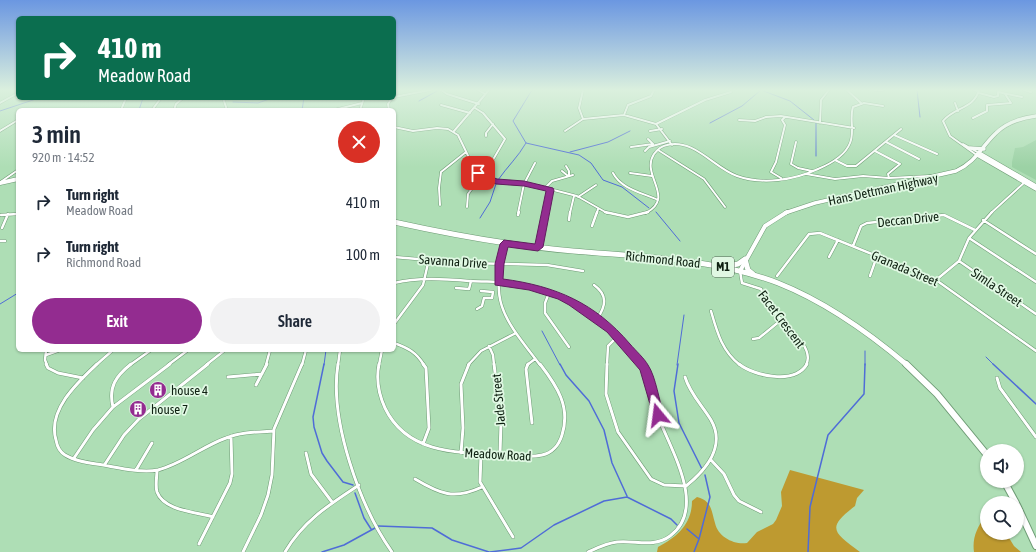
<!DOCTYPE html>
<meta charset="utf-8">
<style>
:root{--surface:#fff;--page:#f2f2f3;--text:#1f2937;--muted:#747a83;--accent:#932c90}
body{margin:0;font-family:"Asap Condensed",sans-serif;background:var(--page);color:var(--text);height:100vh;display:flex;flex-direction:column;font-size:15px;white-space:nowrap}
*{box-sizing:border-box;margin:0}
p{font-size:13px;color:var(--muted)}
.icon{flex:none;width:22px;height:22px;fill:none;stroke:currentColor;stroke-width:2;stroke-linecap:round;stroke-linejoin:round}
.map{position:relative;flex:1;overflow:hidden}
.side{position:absolute;left:16px;top:108px;width:380px;height:244px;display:flex;flex-direction:column;background:var(--surface);border-radius:6px;box-shadow:0 1px 3px #0004}
.side>*{flex:none}
.guide{position:absolute;left:16px;top:16px;width:380px;height:84px;border-radius:6px;box-shadow:0 1px 3px #0004;background:#0b6e4f;color:#fff;overflow:hidden}
.tools{position:absolute;left:980px;top:444px;display:grid;gap:8px}
.tools a{display:grid;place-items:center;width:44px;height:44px;border-radius:50%;background:var(--surface);box-shadow:0 1px 3px #0004;font-size:20px}
.pin{position:absolute;display:grid;place-items:center;width:34px;height:34px;color:#fff;margin:-17px;border-radius:8px;box-shadow:0 2px 6px #0006}
.me{position:absolute;width:44px;margin:-22px;rotate:344deg;stroke-linejoin:round;filter:drop-shadow(0 0 3px #0008)}
.turn{display:flex;align-items:center;gap:14px;height:84px;padding:0 16px;font-size:18px}
.turn .icon{width:52px;height:52px;stroke-width:2.5}
.turn b{display:block;font-size:28px;line-height:34px}
.round{display:grid;place-items:center;flex:none;width:42px;height:42px;border-radius:21px;background:var(--page)}
.headline{display:flex;align-items:center;justify-content:space-between;height:68px;padding:0 16px}
h1{font-size:24px;font-weight:600;line-height:30px}
.button{display:flex;gap:8px;margin-top:auto;padding:8px 16px}
.button a{flex:1;height:46px;border-radius:24px;background:var(--accent);color:#fff;font-size:16px;font-weight:600;line-height:46px;text-align:center}
.button a+a{background:var(--page);color:var(--text)}
ul{padding:0;list-style:none}
li{display:flex;align-items:center;gap:12px;height:52px;padding:0 16px}
li div{flex:1}
li b{display:block;font-size:15px}
li em{font-style:normal}
.map>svg:first-child{display:block}
.built{fill:#9cd2a5}
.green{fill:#be9a30}
.lines{fill:none;stroke-linecap:round;stroke-linejoin:round}
.stream-far1{stroke:#4f6cd7;stroke-width:1}
.stream{stroke:#4f6cd7;stroke-width:1.5}
.street-far2-casing{stroke:#6e9b75;stroke-width:3}
.street-far1-casing{stroke:#6e9b75;stroke-width:3.5}
.street-casing{stroke:#6e9b75;stroke-width:4}
.secondary-far1-casing{stroke:#6e9b75;stroke-width:4.5}
.secondary-casing{stroke:#6e9b75;stroke-width:5}
.highway-far2-casing{stroke:#6e9b75;stroke-width:5}
.highway-far1-casing{stroke:#6e9b75;stroke-width:6}
.highway-casing{stroke:#6e9b75;stroke-width:8}
.street-far2{stroke:#fff;stroke-width:2}
.street-far1{stroke:#fff;stroke-width:2.5}
.street{stroke:#fff;stroke-width:3}
.secondary-far1{stroke:#fff;stroke-width:3.5}
.secondary{stroke:#fff;stroke-width:4}
.highway-far2{stroke:#fff;stroke-width:4}
.highway-far1{stroke:#fff;stroke-width:5}
.highway{stroke:#fff;stroke-width:6}
.route{fill:#932c90;stroke:#601d5e}
.labels{text-anchor:middle;stroke-width:3.5;stroke-linejoin:round;paint-order:stroke}
.shield{fill:#e0f8e3;stroke:#4e6251;stroke-width:1}
.shield-label{font-size:12px;font-weight:bold;fill:#0f2112}
.street-label{font-size:13px;fill:#0f2112;stroke:#e0f8e3}
.poi-label{font-size:13px;fill:#0f2112;stroke:#e0f8e3;text-anchor:start}
</style>
<div class="map">
<svg width="1036" height="552" viewBox="0 0 1036 552">
<rect width="100%" height="100%" fill="#aedeb5"/>
<path class="built" d="M1036 140V180L1012 167V162L1015 148 1023 147Z"/>
<path class="green" d="M790 470 864 490 857 498 855 506C826 528 833 532 860 552H657L658 547C677 537 692 524 692 501L697 497C712 501 711 510 715 523 718 537 734 545 747 543L757 532 773 524 776 520 782 506 781 492Z
M985 516H987V533H1006L1014 546 1021 552H974C972 538 977 528 985 516Z"/>
<g class="lines">
<path class="stream-far1" d="M532 90 513 121 526 143 579 155 591 163 603 180 622 187 649 208
M761 90 790 101 814 120
M917 90 920 117
M419 101 439 90
M233 102 258 103 272 98
M139 110 143 98
M302 110 304 98
M0 111 39 98
M710 123 742 106 761 90
M816 123V156
M570 152 608 142 630 131
M498 180C507 167 518 157 526 143
M656 212 680 241
M480 218 490 202 496 184
M0 304 18 293
M542 331 560 365
M986 357 994 365
M324 365 326 350
M677 365 684 315
M865 365V351"/>
<path class="stream" d="M324 364 313 417 314 427 322 453 327 461 343 482 353 485
M560 364 566 375 589 401 604 430 612 463 627 496
M678 364 674 391 679 423 702 469
M993 364 1036 404
M355 493 364 518 371 529
M378 526 432 528 452 540 489 552
M687 529 699 539 694 552
M699 539 710 497 705 475
M322 552 344 545 375 528
M490 552 521 548 554 525 604 501 627 497 671 519 677 525
M808 552 810 507 828 435 864 394 865 364"/>
<g class="street-far2-casing">
<path id="street-far2" d="M441 90 447 94 479 104
M478 90 485 94
M583 90 579 108 583 119
M847 90 861 103
M875 90H883
M974 90 979 91
M1024 90 1031 92
M998 92 1022 97
M979 93 994 97 998 96V92
M394 97 430 90
M223 98 227 110
M0 103 18 93
M955 103 958 111
M441 105 470 113
M475 108 483 113 505 139 494 158 478 173
M121 110 126 98
M152 110 161 98
M174 110 176 104 183 98
M183 110H196
M334 110 362 103
M360 110 364 98
M389 110 388 104 392 98
M624 115 628 105 651 96 654 90
M973 118 987 111V105L1011 103 1005 94
M739 120 755 121 766 117 781 116 854 128
M820 123 821 100 829 90
M656 124 705 100 731 92
M394 127 413 131 437 128 448 129 458 135 474 168 487 179 502 183 538 186 577 196 607 213
M0 131 18 120
M454 131 489 90
M565 131 583 119 624 115 656 124 672 145
M650 131 662 129
M894 135 937 154
M486 136V133L493 124
M648 139 653 144
M796 142 791 164 798 168 812 171
M886 142 919 159
M963 144 979 153
M631 147 653 144
M658 150 704 179 725 207
M645 151 649 147 670 141
M875 151 900 164 888 174 889 178
M978 156 950 136 943 121C954 107 974 109 979 90
M835 160 847 166H856L901 129
M566 166 569 171V176
M562 171 568 176
M613 173C621 189 643 193 658 200
M630 173 652 176
M806 174 835 179 863 176 889 178 930 176
M781 178 771 172 776 162 785 125 782 120 785 117
M2 181 18 170
M545 188 552 181 573 175
M578 197 596 185
M440 205 439 188 441 172 466 152
M467 207 468 194 481 176
M518 213 524 184 535 163
M545 213 550 190
M570 213 574 196
M597 213 598 209
M646 213C676 197 640 175 654 154 657 150 662 146 667 145 694 138 714 168 737 176 763 185 794 180 818 169 830 164 845 156 850 143 855 131 849 119 853 107L864 103 883 106
M991 213 1025 182"/>
</g>
<g class="street-far1-casing">
<path id="street-far1" d="M605 212 628 217 648 212
M1 215 18 214
M518 215 519 212
M569 220 570 212
M983 220 1036 254
M592 226 597 212
M2 228 8 214
M969 238 1036 282
M0 241H5
M504 244C489 305 505 319 540 365
M853 246 861 226 867 223 944 215 975 230
M538 247 545 212
M394 257 465 263 547 265 583 271
M829 257 838 240
M959 261 1036 314
M740 271 742 283 761 289C765 297 767 304 773 311 783 323 816 347 806 365
M777 276 809 234 820 233 936 280 1036 351
M870 276 877 256
M936 280 959 261 969 238 992 212
M394 283C419 277 444 279 470 281 487 282 504 281 521 284 571 294 613 325 642 365
M594 285C608 295 606 306 597 319
M456 288 469 289 471 281
M549 293 545 303V313L569 347
M477 309 482 306 484 298H492L493 292 481 291
M711 311C717 332 722 351 740 365
M394 324 423 285 429 259
M753 339 759 338 781 320
M394 343C408 348 416 352 424 365
M489 346 493 355 494 365
M46 350 45 360 47 365
M46 355 60 350
M96 365 113 350
M130 365 151 350
M168 365 188 350
M206 365 225 350
M266 365 270 350
M302 365 306 350
M338 365 340 350
M379 365 382 350
M468 365 481 351 516 333
M527 365 535 359
M607 365 608 346 618 336"/>
</g>
<g class="street-casing">
<path id="street" d="M46 364 48 368 58 373 83 378
M97 364C78 382 47 410 56 440 57 446 60 452 65 455 76 462 91 463 103 465 120 468 141 473 158 470 182 464 203 446 226 438 241 432 258 432 274 431
M338 364C329 420 360 507 392 552
M379 364C376 379 379 395 385 408 406 452 454 453 496 454 511 454 526 459 542 455 552 453 559 445 562 435 571 407 557 386 540 364
M494 364 501 422 500 454
M528 364 526 369 532 423
M607 364 606 394 618 432 651 479 664 485 686 486C706 470 726 446 711 420 702 405 690 394 685 377
M739 364C754 376 795 385 807 364
M228 377 262 374
M997 378 1000 388 1036 437
M256 385 267 364
M113 407C108 387 116 376 131 364
M423 444 429 428 426 368 423 364
M306 453 311 474 332 502
M461 453 463 428 461 384 469 364
M481 454 480 482 513 537
M74 458 93 430 113 407 170 364
M711 460 724 474 734 495 739 501 761 512
M105 464 124 435 139 419 208 364
M136 470 152 443
M157 470C157 477 155 485 157 492 164 511 197 512 213 517
M415 479C440 494 454 500 482 487
M199 544 230 483 232 474 231 436
M243 552 261 515 268 495 272 475 274 429 302 364
M285 552C303 521 330 504 359 485
M588 552C597 548 607 543 617 542 635 540 654 548 670 536 708 508 670 449 658 416 652 398 652 379 641 364"/>
</g>
<g class="secondary-far1-casing">
<path id="secondary-far1" d="M970 148 984 149
M981 154 1036 186
M979 156 1036 189
M785 213 815 203 956 171C977 161 981 147 996 133 1007 122 1021 118 1036 116"/>
</g>
<g class="secondary-casing">
<path id="secondary" d="M740 271 765 226 787 212"/>
</g>
<g class="highway-far2-casing">
<path id="highway-far2" d="M0 183 18 179"/>
</g>
<g class="highway-far1-casing">
<path id="highway-far1" d="M394 222C453 235 513 246 573 251 642 257 712 258 778 283 826 302 868 332 907 365
M727 266 738 264 745 259 748 270 753 274"/>
</g>
<g class="highway-casing">
<path id="highway" d="M906 364 937 394 987 455
M1004 481 1016 503
M1017 505 1036 546"/>
</g>
<use href="#street-far2" class="street-far2"/>
<use href="#street-far1" class="street-far1"/>
<use href="#street" class="street"/>
<use href="#secondary-far1" class="secondary-far1"/>
<use href="#secondary" class="secondary"/>
<use href="#highway-far2" class="highway-far2"/>
<use href="#highway-far1" class="highway-far1"/>
<use href="#highway" class="highway"/>
</g>
<linearGradient id="sky" x2="0" y2="1"><stop stop-color="#6b97e1"/><stop offset="0.54" stop-color="#dbf0de"/><stop offset="1" stop-color="#dbf0de" stop-opacity="0"/></linearGradient>
<rect width="1036" height="167" fill="url(#sky)"/>
<path class="route" d="M478 171 497 179 524 181 553 188 554 190 543 247 538 251 508 247 504 264 503 279C556 286 595 303 630 344 636 351 644 358 648 365 656 377 659 401 664 415L662 418 658 420 654 418 640 370 607 332 569 305 558 299 529 290 495 285V264L500 244 504 240 535 244 546 191 524 186 496 184 476 175 474 173Z"/>
<defs>
<g id="building-disc" transform="scale(0.9)"><circle r="9.5" fill="#932c90" stroke="#e0f8e3"/><path d="M-4-6H4V6H1V3H-1V6H-4ZM-2.5-4.3h1.7v1.8h-1.7ZM.8-4.3h1.7v1.8H.8ZM-2.5-1h1.7V.8h-1.7ZM.8-1h1.7V.8H.8Z" fill="#fff"/></g>
</defs>
<g fill-rule="evenodd">
<use href="#building-disc" x="158" y="390"/>
<use href="#building-disc" x="138" y="409"/>
</g>
<g class="labels">
<rect class="shield" x="712" y="257" width="22" height="20" rx="3"/>
<g class="shield-label">
<text x="723" y="271">M1</text>
</g>
<g class="street-label">
<text transform="translate(883 189) rotate(-12)" y="5">Hans Dettman Highway</text>
<text transform="translate(908 219) rotate(-6)" y="5">Deccan Drive</text>
<text transform="translate(663 259) rotate(6)" y="5">Richmond Road</text>
<text transform="translate(453 261) rotate(4)" y="5">Savanna Drive</text>
<text transform="translate(905 268) rotate(23)" y="5">Granada Street</text>
<text transform="translate(997 287) rotate(34)" y="5">Simla Street</text>
<text transform="translate(782 319) rotate(53)" y="5">Facet Crescent</text>
<text transform="translate(498 400) rotate(-95)" y="5">Jade Street</text>
<text transform="translate(498 454) rotate(3)" y="5">Meadow Road</text>
</g>
<g class="poi-label">
<text x="171" y="395">house 4</text>
<text x="151" y="414">house 7</text>
</g>
</g>
</svg>
<div class="tools">
<a><svg class="icon" aria-label="sound" viewBox="0 0 24 24"><path d="M4 9h4l5-4v14l-5-4H4zM17 9q2 3 0 6"/></svg></a>
<a><svg class="icon" aria-label="search" viewBox="0 0 24 24"><circle cx="10" cy="10" r="6"/><path d="M15 15l6 6"/></svg></a>
</div>
<div class="pin" style="left:478px;top:173px;background:#d93025"><svg class="icon" aria-label="arrive" viewBox="0 0 24 24"><path d="M6 21V4h12l-3 4 3 4H6"/></svg></div>
<svg class="me" style="left:658px;top:415px" viewBox="-20 -20 40 40"><path d="M0-17L14 15 0 8-14 15z" fill="#932c90" stroke="#fff" stroke-width="4"/></svg>
<div class="guide">
<div class="turn"><svg class="icon" aria-label="right" viewBox="0 0 24 24"><path d="M7 20v-9h11M14 6l5 5-5 5"/></svg><div><b>410 m</b>Meadow Road</div></div>
</div>
<section class="side">
<div class="headline"><div><h1>3 min</h1><p>920 m · 14:52</p></div><a class="round" style="background:#d93025;color:#fff"><svg class="icon" aria-label="close" viewBox="0 0 24 24"><path d="M6 6l12 12M18 6L6 18"/></svg></a></div>
<ul>
<li><svg class="icon" aria-label="right" viewBox="0 0 24 24"><path d="M7 20v-9h11M14 6l5 5-5 5"/></svg><div><b>Turn right</b><p>Meadow Road</p></div><em>410 m</em></li>
<li><svg class="icon" aria-label="right" viewBox="0 0 24 24"><path d="M7 20v-9h11M14 6l5 5-5 5"/></svg><div><b>Turn right</b><p>Richmond Road</p></div><em>100 m</em></li>
</ul>
<div class="button"><a>Exit</a><a>Share</a></div>
</section>
</div>
